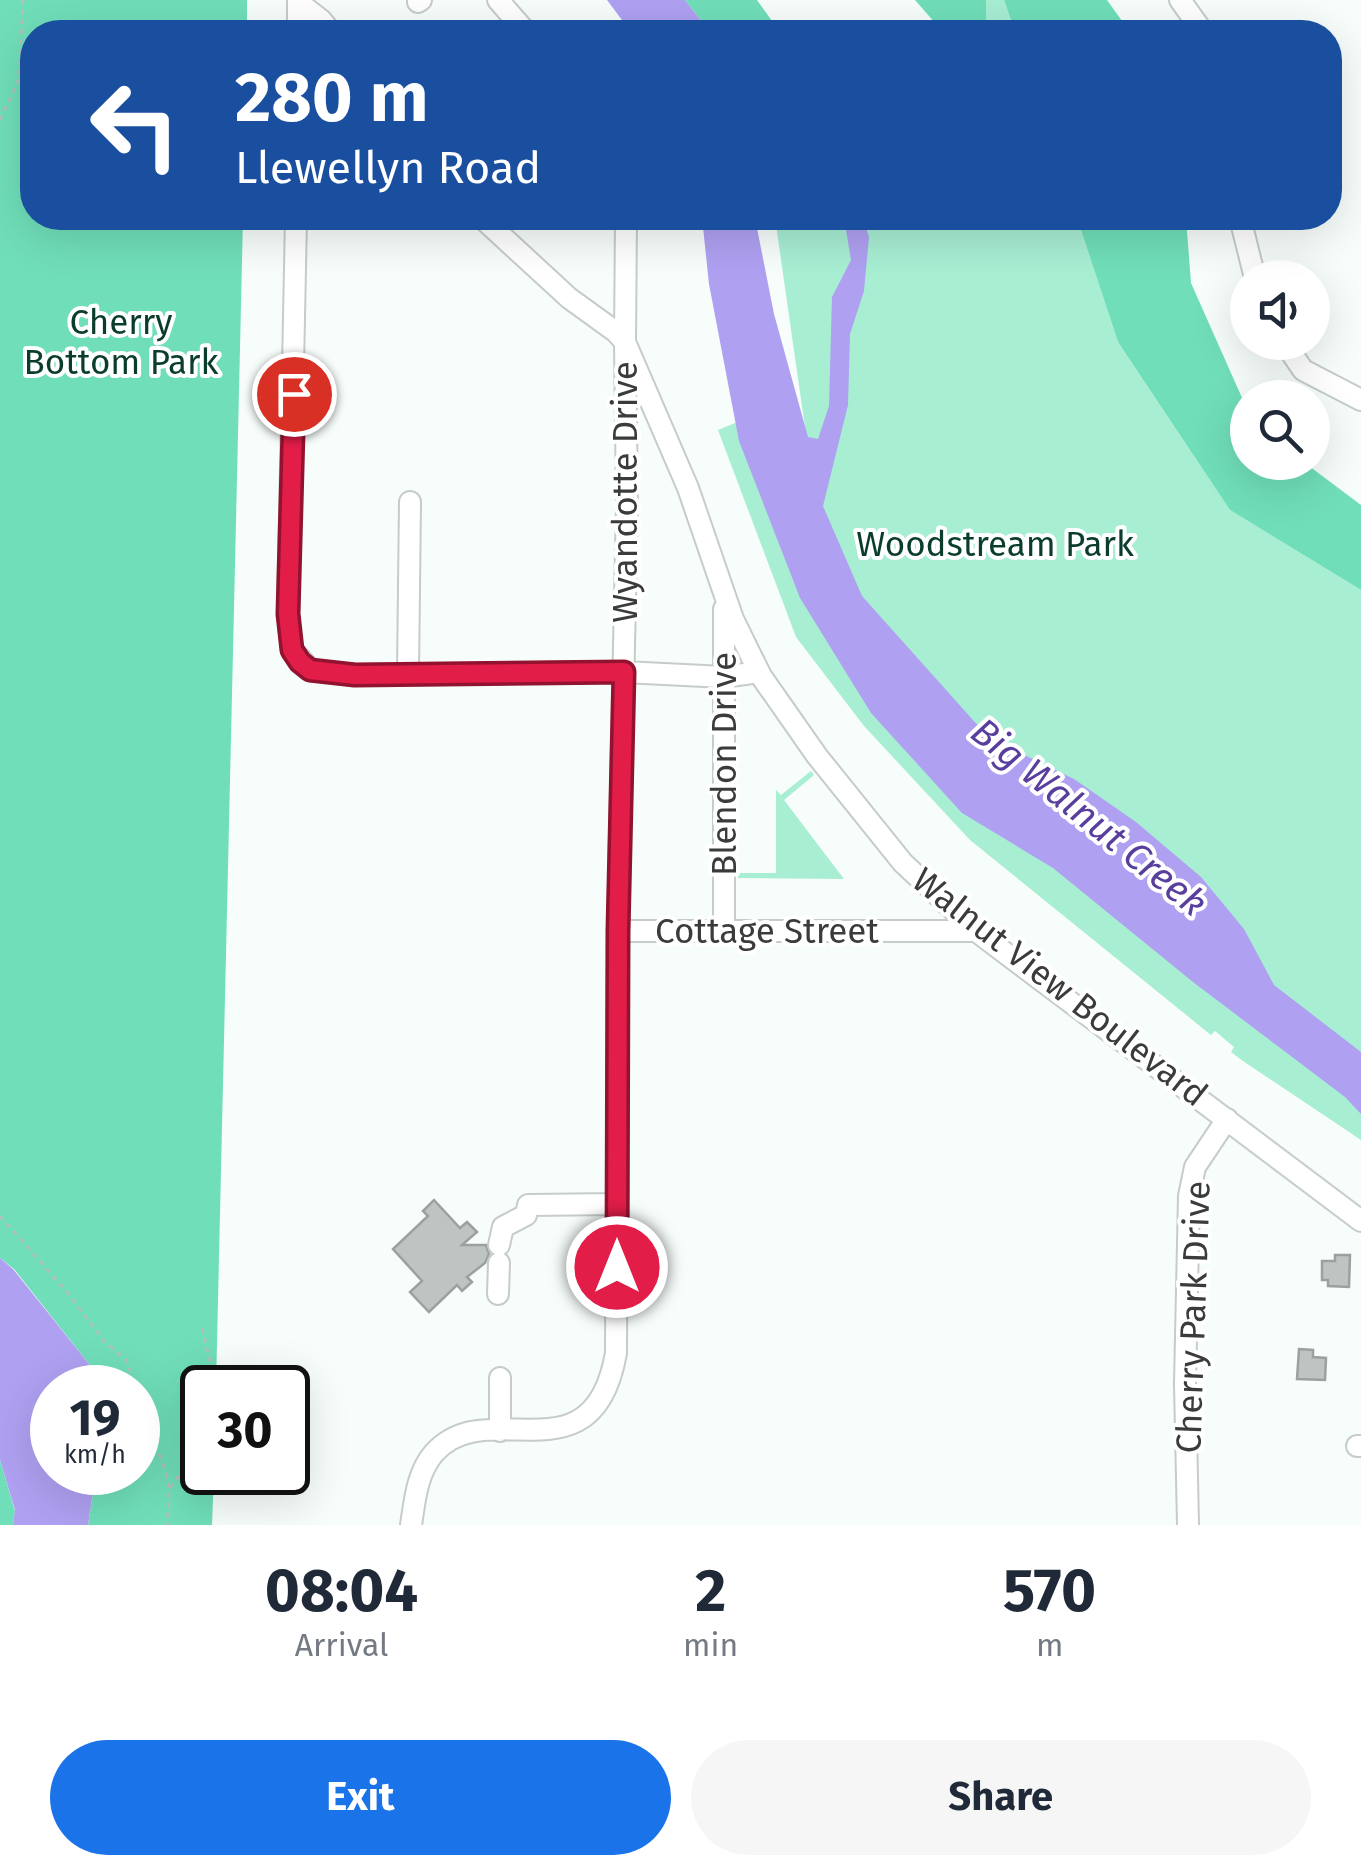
<!DOCTYPE html>
<style>
:root{--surface:#fff;--page:#f6f6f7;--text:#1f2937;--muted:#747a83;--accent:#1a73e8}
body{margin:0;font-family:"Fira Sans",sans-serif;background:var(--page);color:var(--text);height:100vh;display:flex;flex-direction:column;font-size:38px;white-space:nowrap}
*{box-sizing:border-box;margin:0}
p{font-size:32px;color:var(--muted)}
.icon{flex:none;width:55px;height:55px;fill:none;stroke:currentColor;stroke-width:2;stroke-linecap:round;stroke-linejoin:round}
.map{position:relative;height:1525px;overflow:hidden}
.panel{display:flex;flex-direction:column;background:var(--surface);flex:1}
.panel>*{flex:none}
.hud{position:absolute;left:20px;top:20px;width:1322px;height:210px;border-radius:40px;box-shadow:0 10px 40px #0002;background:#1a4fa0;color:#fff;overflow:hidden}
.tools{position:absolute;left:1230px;top:260px;display:grid;gap:20px}
.tools a{display:grid;place-items:center;width:100px;height:100px;border-radius:50%;background:var(--surface);box-shadow:0 10px 40px #0002;font-size:50px}
.speed{position:absolute;left:30px;top:1365px;display:flex;gap:20px;font-size:50px;font-weight:700;text-align:center}
.speed>*{display:grid;place-content:center;width:130px;height:130px;border-radius:50%;background:var(--surface);box-shadow:0 10px 40px #0002;line-height:1}
.speed small{font-size:25px;font-weight:400}
.speed .limit{border:5px solid #111;border-radius:15px;background:#fff;color:#111}
.pin{position:absolute;display:grid;place-items:center;width:85px;height:85px;color:#fff;margin:-42px;border:5px solid #fff;border-radius:50%;box-shadow:0 2px 10px #0007}
.me{position:absolute;width:110px;margin:-55px;rotate:0deg;stroke-linejoin:round;filter:drop-shadow(0 0 8px #0008)}
.turn{display:flex;align-items:center;gap:35px;height:210px;padding:0 50px;font-size:45px}
.turn .icon{width:130px;height:130px;stroke-width:2.5}
.turn b{display:block;font-size:70px;line-height:85px}
.eta{display:flex;justify-content:space-evenly;align-items:center;height:170px;text-align:center}
.eta b{font-size:60px;font-weight:700;line-height:70px}
.action{display:flex;gap:20px;margin-top:auto;padding:20px 50px}
.action a{flex:1;height:115px;border-radius:60px;background:var(--accent);color:#fff;font-size:40px;font-weight:700;line-height:115px;text-align:center}
.action a+a{background:var(--page);color:var(--text)}
.map>svg:first-child{display:block}
.green{fill:#a7eed3}
.forest{fill:#70deb9}
.water{fill:#afa0f1}
.building{fill:#bec4c1;stroke:#9ba19e;stroke-width:2.5}
.lines{fill:none;stroke-linecap:round;stroke-linejoin:round}
.minor-casing{stroke:#c6ccc9;stroke-width:24}
.path{stroke:#b9bdbc;stroke-width:2.5;stroke-dasharray:5 5;stroke-linecap:butt}
.minor{stroke:#fff;stroke-width:20}
.route-casing{stroke:#92132f;stroke-width:25}
.route{stroke:#e11d48;stroke-width:18}
.labels{text-anchor:middle;stroke-width:8;stroke-linejoin:round;paint-order:stroke}
.park-label{font-size:35px;fill:#0b3d2e;stroke:#fff}
.street-label{font-size:35px;fill:#3a3c3b;stroke:#fff}
.water-label{font-size:38px;font-style:italic;fill:#583f9d;stroke:#fff}
</style>
<div class="map">
<svg width="1361" height="1525" viewBox="0 0 1361 1525">
<rect width="100%" height="100%" fill="#f7fdfb"/>
<path class="green" d="M986 0H1004L1015 32H986Z
M775 218H1077L1118 342 1230 510 1361 590V1140L1243 1061 1231 1052 1234 1047 1215 1031 1211 1035 970 840 864 726 796 637 718 430 782 404 806 434Z
M811 771 814 775 784 800 844 879 738 878V873H776V790L781 795Z"/>
<path class="forest" d="M0 0H247V32H32V218H243L216 1387 202 1388V1472L214 1473 212 1525H88L96 1473 138 1472V1388L96 1387 89 1364 14 1269 0 1258Z
M685 0H757L780 32H710Z
M915 0H986V32H943Z
M1004 0H1107L1130 32H1015Z
M1077 218H1186L1191 283 1247 409 1248 462 1305 463 1361 505V590L1230 510 1118 342Z
M0 1460 15 1511 13 1525H0Z"/>
<path class="water" d="M607 0H685L710 32H631Z
M702 218H755L774 314 808 437 818 439 829 406 832 297 851 260 844 218H863L869 237 864 291 850 334 848 405 823 506 862 596 989 738 1074 779 1136 822 1201 877 1244 929 1274 985 1361 1052V1114L1345 1097 1193 982 1053 868 962 813 871 713 800 598 739 441 709 284Z
M0 1258 13 1269 89 1364 96 1387 52 1388V1472L96 1473 88 1525H13L15 1510 0 1460Z"/>
<path class="building" d="M434 1200 460 1228 467 1222 477 1232 462 1245H486L489 1254 485 1263 467 1277 472 1282 462 1291 457 1285 429 1312 410 1292 422 1281 393 1249 428 1216 423 1211Z
M1335 1255H1350L1349 1287 1328 1286V1280H1322V1261H1335Z
M1299 1349 1313 1350V1357L1326 1358 1325 1380 1297 1379Z"/>
<g class="lines">
<g class="minor-casing">
<path id="minor" d="M298 0V32
M498 0 526 32
M1180 0 1203 32
M298 2 321 20 331 32
M418 2 421 0
M296 218 288 614 292 650 311 670 355 675 624 672 724 677 759 672
M626 218 625 342 688 488 733 619 761 676 817 756 903 863 976 931 1361 1221
M1240 218 1255 278
M1284 342 1303 370 1361 400
M724 609V930
M408 673 410 502
M618 931H976
M499 1245 503 1227 526 1215 528 1205 617 1204
M498 1294 499 1263
M500 1431V1378
M1357 1446H1361
M411 1525C415 1499 417 1473 434 1453 488 1392 593 1485 616 1353L618 931 627 504 625 342 616 332 569 298 482 218
M1188 1525 1185 1384 1189 1196 1195 1167 1227 1119"/>
</g>
<path class="path" d="M0 120 19 79 23 0
M0 1216 67 1292 104 1341 126 1360 137 1388
M202 1328 211 1365 208 1388
M138 1388C140 1427 154 1437 165 1470 171 1488 168 1506 167 1525
M170 1488 191 1458 202 1420"/>
<use href="#minor" class="minor"/>
</g>
<g class="lines">
<g class="route-casing">
<path id="route" d="M294 394 288 614 292 650 300 662 310 670 355 675 624 672 618 931 617 1267"/>
</g>
<use href="#route" class="route"/>
</g>
<g class="labels">
<g class="park-label">
<text x="121" y="334">Cherry<tspan x="121" dy="40">Bottom Park</tspan></text>
<text x="995" y="556">Woodstream Park</text>
</g>
<g class="street-label">
<text transform="translate(625 492) rotate(-90)" y="12">Wyandotte Drive</text>
<text transform="translate(724 764) rotate(-90)" y="12">Blendon Drive</text>
<text x="767" y="943">Cottage Street</text>
<text transform="translate(1060 987) rotate(38)" y="12">Walnut View Boulevard</text>
<text transform="translate(1193 1317) rotate(-88)" y="12">Cherry Park Drive</text>
</g>
<g class="water-label">
<text transform="translate(1089 817) rotate(39)" y="13">Big Walnut Creek</text>
</g>
</g>
</svg>
<div class="tools">
<a><svg class="icon" aria-label="sound" viewBox="0 0 24 24"><path d="M4 9h4l5-4v14l-5-4H4zM17 9q2 3 0 6"/></svg></a>
<a><svg class="icon" aria-label="search" viewBox="0 0 24 24"><circle cx="10" cy="10" r="6"/><path d="M15 15l6 6"/></svg></a>
</div>
<div class="speed"><div>19<small>km/h</small></div><div class="limit">30</div></div>
<div class="pin" style="left:294px;top:394px;background:#d93025"><svg class="icon" aria-label="arrive" viewBox="0 0 24 24"><path d="M6 21V4h12l-3 4 3 4H6"/></svg></div>
<svg class="me" style="left:617px;top:1267px" viewBox="-20 -20 40 40"><circle r="17" fill="#e11d48" stroke="#fff" stroke-width="3"/><path d="M0-11L8 9 0 5-8 9z" fill="#fff"/></svg>
<div class="hud">
<div class="turn"><svg class="icon" aria-label="left" viewBox="0 0 24 24"><path d="M17 20v-9H6M10 6l-5 5 5 5"/></svg><div><b>280 m</b>Llewellyn Road</div></div>
</div>
</div>
<section class="panel">
<div class="eta">
<div><b>08:04</b><p>Arrival</p></div>
<div><b>2</b><p>min</p></div>
<div><b>570</b><p>m</p></div>
</div>
<div class="action"><a>Exit</a><a>Share</a></div>
</section>
